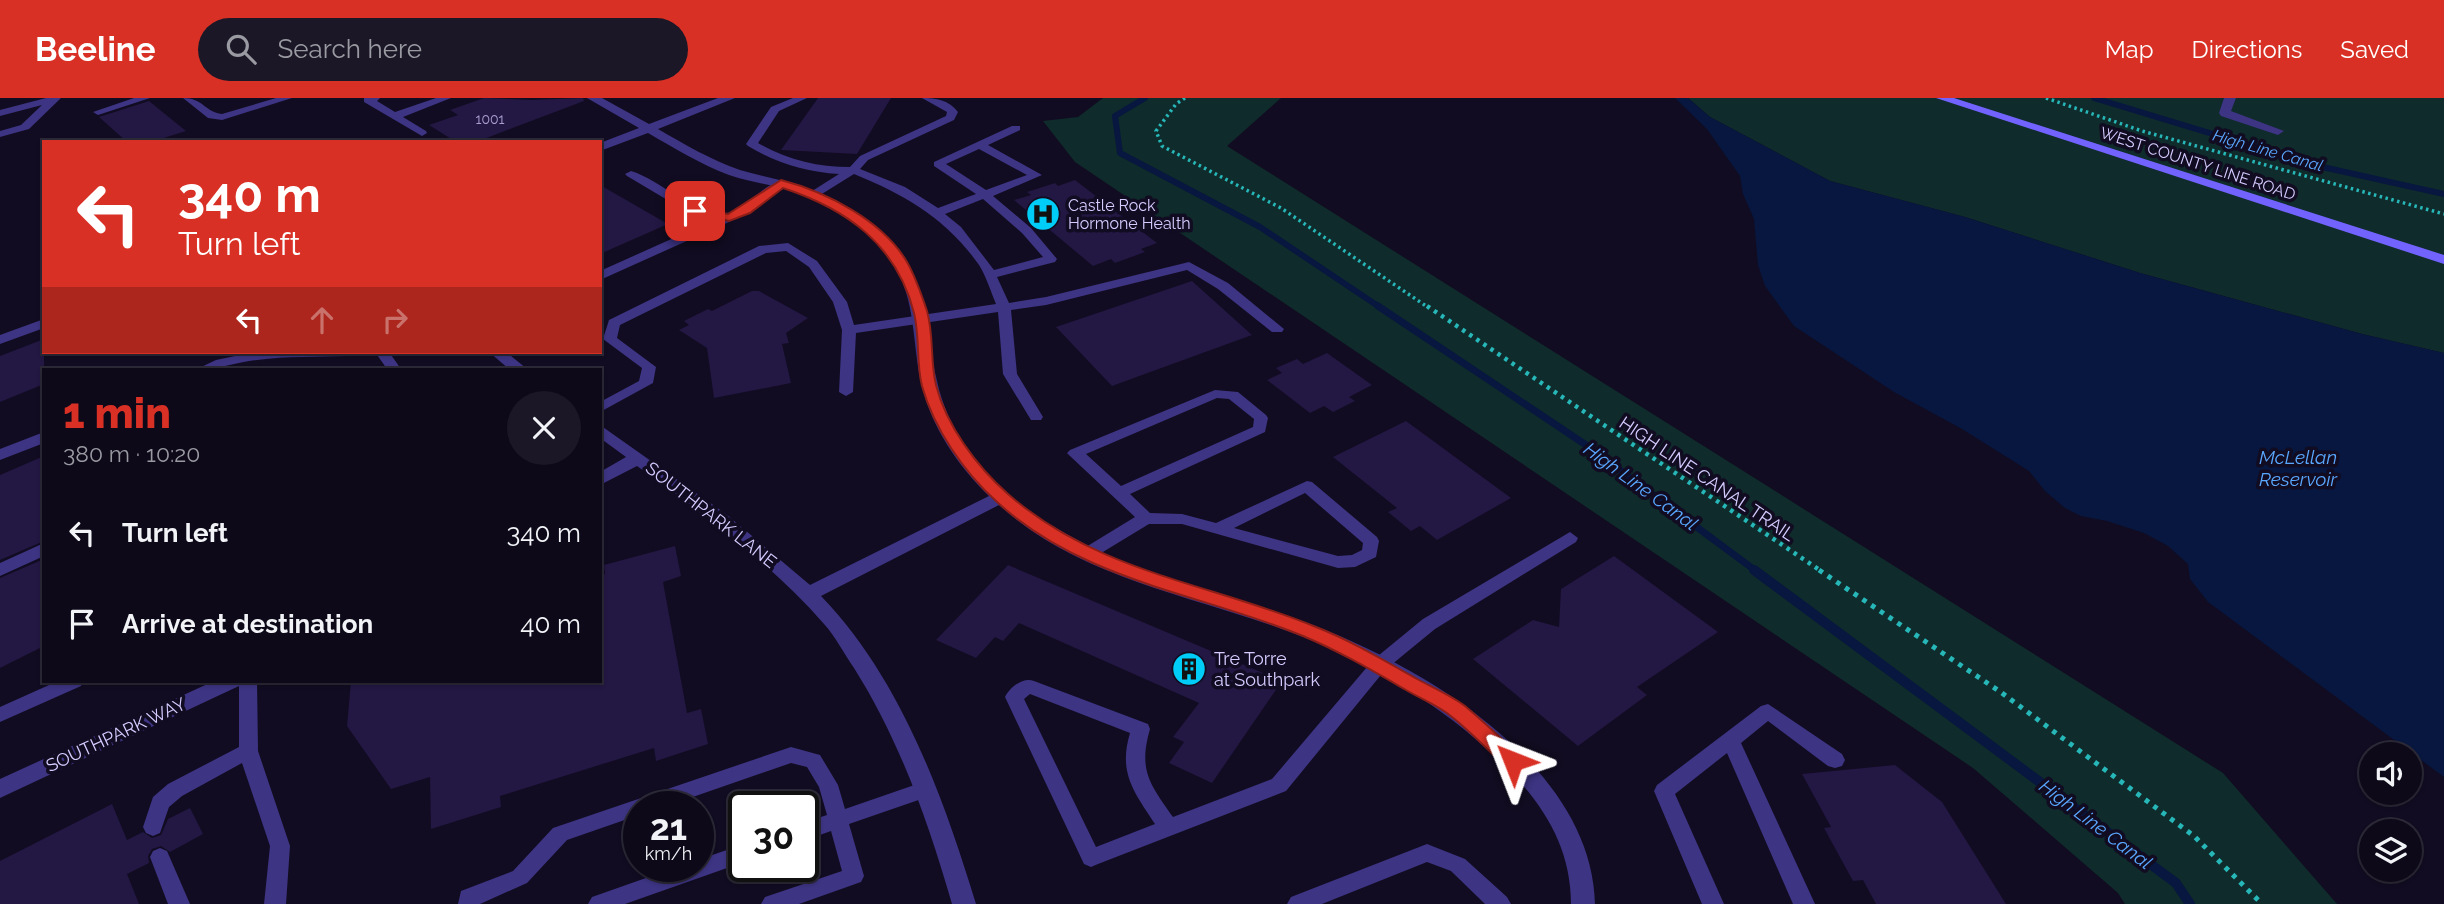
<!DOCTYPE html>
<meta charset="utf-8">
<style>
:root{--surface:#0d0919;--page:#1b1726;--text:#f1f3f6;--muted:#9a9aa2;--line:#2d2a38;--accent:#d93025}
body{margin:0;font-family:Raleway,sans-serif;background:var(--page);color:var(--text);height:100vh;display:flex;flex-direction:column;font-size:26px;white-space:nowrap}
*{box-sizing:border-box;margin:0}
p{font-size:23px;color:var(--muted)}
.icon{flex:none;width:38px;height:38px;fill:none;stroke:currentColor;stroke-width:2;stroke-linecap:round;stroke-linejoin:round}
.map{position:relative;flex:1;overflow:hidden}
.panel{position:absolute;left:42px;top:270px;width:560px;height:315px;display:flex;flex-direction:column;background:var(--surface);border-radius:0px;box-shadow:0 2px 5px #0004,0 0 0 2px var(--line)}
.panel>*{flex:none}
.hud{position:absolute;left:42px;top:42px;width:560px;height:214px;border-radius:0px;box-shadow:0 2px 5px #0004,0 0 0 2px var(--line);background:#d93025;color:#fff;overflow:hidden}
.tools{position:absolute;left:2359px;top:644px;display:grid;gap:14px}
.tools a{display:grid;place-items:center;width:63px;height:63px;border-radius:50%;background:var(--surface);box-shadow:0 2px 5px #0004,0 0 0 2px var(--line);font-size:35px}
.speed{position:absolute;left:623px;top:693px;display:flex;gap:14px;font-size:35px;font-weight:700;text-align:center}
.speed>*{display:grid;place-content:center;width:91px;height:91px;border-radius:50%;background:var(--surface);box-shadow:0 2px 5px #0004,0 0 0 2px var(--line);line-height:1}
.speed small{font-size:18px;font-weight:400}
.speed .limit{border:4px solid #111;border-radius:10px;background:#fff;color:#111}
.pin{position:absolute;display:grid;place-items:center;width:60px;height:60px;color:#fff;margin:-30px;border-radius:14px;box-shadow:0 4px 10px #0006}
.me{position:absolute;width:77px;margin:-38px;rotate:315deg;stroke-linejoin:round;filter:drop-shadow(0 0 5px #0008)}
.turn{display:flex;align-items:center;gap:24px;height:147px;padding:0 21px;font-size:32px}
.turn .icon{width:91px;height:91px;stroke-width:2.5}
.turn b{display:block;font-size:49px;line-height:60px}
.lanes{display:flex;align-items:center;height:66px;padding:0 21px;background:#0003;justify-content:center;gap:35px;direction:ltr}
.lanes .off{opacity:.35}
.round{display:grid;place-items:center;flex:none;width:74px;height:74px;border-radius:37px;background:var(--page)}
.overview{display:flex;align-items:center;justify-content:space-between;height:119px;padding:0 21px}
h1{font-size:42px;font-weight:800;line-height:52px;color:var(--accent)}
ul{padding:0;list-style:none}
li{display:flex;align-items:center;gap:21px;height:91px;padding:0 21px}
li div{flex:1}
li b{display:block;font-size:26px}
li em{font-style:normal}
header{display:flex;align-items:center;gap:42px;box-sizing:border-box;height:98px;padding:0 35px;background:var(--accent);color:#fff}
header strong{font-size:33px}
nav{display:flex;gap:38px;margin-inline-start:auto;font-size:24px}
.search{width:490px;height:63px;background:var(--page);display:flex;align-items:center;gap:18px;box-sizing:border-box;padding:0 24px;border-radius:38px;color:var(--muted);font-size:26px}
.map>svg:first-child{display:block}
.green{fill:#0f2b2b}
.water{fill:#07173f}
.lines{fill:none;stroke-linecap:round;stroke-linejoin:round}
.stream-far2{stroke:#07173f;stroke-width:6}
.stream-far1{stroke:#07173f;stroke-width:7}
.stream{stroke:#07173f;stroke-width:10}
.building{fill:#231743}
.path-far2{stroke:#27b7b8;stroke-width:3.5;stroke-dasharray:2.5 3.5;stroke-linecap:butt}
.path-far1{stroke:#27b7b8;stroke-width:4.5;stroke-dasharray:3.5 5;stroke-linecap:butt}
.path{stroke:#27b7b8;stroke-width:5;stroke-dasharray:4.5 6;stroke-linecap:butt}
.lane{fill:#3d3483;fill-rule:evenodd}
.street{fill:#3d3483;fill-rule:evenodd}
.secondary{fill:#7263ff;fill-rule:evenodd}
.route{fill:#d93025;stroke:#8d1f18;stroke-width:2}
.labels{text-anchor:middle;stroke-width:7;stroke-linejoin:round;paint-order:stroke}
.number-label{font-size:14px;fill:#a89fd0}
.far-water-label{font-size:16px;font-style:italic;fill:#5aa7ff;stroke:#110c21}
.far-street-label{font-size:16px;fill:#d5ccff;stroke:#110c21}
.far-poi-label{font-size:16px;fill:#d5ccff;stroke:#110c21;text-anchor:start}
.street-label{font-size:18px;fill:#d5ccff;stroke:#110c21}
.poi-label{font-size:18px;fill:#d5ccff;stroke:#110c21;text-anchor:start}
.water-label{font-size:19px;font-style:italic;fill:#5aa7ff;stroke:#110c21}
</style>
<header>
<strong>Beeline</strong>
<div class="search"><svg class="icon" aria-label="search" viewBox="0 0 24 24"><circle cx="10" cy="10" r="6"/><path d="M15 15l6 6"/></svg>Search here</div>
<nav><a>Map</a><a>Directions</a><a>Saved</a></nav>
</header>
<div class="map">
<svg width="2444" height="806" viewBox="0 0 2444 806">
<rect width="100%" height="100%" fill="#110c21"/>
<path class="green" d="M1103 0H1281L1227 48 2223 675 2337 806H2125L2118 795 1973 670 1075 64 1043 23 1078 19Z
M1688 0H2444V255L2362 236 2140 175 1965 119 1830 83 1710 19Z"/>
<path class="water" d="M1675 0H1688L1710 19 1830 83 1965 119 2140 175 2362 236 2444 255V679L2208 504 2190 481 2188 466 2168 448 2144 435 2107 423 2081 418 2065 410 2045 393 2029 373 1962 331 1894 294 1794 228 1765 188 1758 167 1754 121 1743 96 1740 78 1707 31Z"/>
<g class="lines">
<path class="stream-far2" d="M1145 0 1115 18 1120 55 1260 129 1381 210
M2094 0 2318 68 2444 96"/>
<path class="stream-far1" d="M1378 208 1586 347 1756 473"/>
<path class="stream" d="M1754 472 2176 785 2190 806"/>
</g>
<path class="building" d="M484 0 531 2 583 0 584 3 476 44H456L429 27 458 17 450 12Z
M818 0H891L857 56 781 52Z
M149 3 186 33 151 44H127L99 19Z
M1075 82 1157 145 1141 151 1145 154 1115 165 1111 161 1093 168 1014 102 1031 97 1027 94 1055 85 1058 88Z
M600 87 668 126 600 156Z
M1192 183 1252 237 1112 288 1056 229Z
M752 193H759L808 220 786 235 789 245 782 246 791 285 714 300 707 250 679 232 689 227 684 223 708 211 712 213Z
M44 241V286L0 304V258Z
M1327 255 1372 287 1349 299 1355 303 1333 314 1324 308 1310 315 1267 282 1282 275 1276 270 1297 261 1303 266Z
M1406 323 1511 400 1437 442 1420 428 1411 433 1388 414 1397 410 1333 359Z
M44 358V443L0 462V377Z
M675 448 681 478 663 484 687 615 701 611 708 646 656 663 654 650 500 698 501 709 431 731 430 679 391 691 347 628 351 583H600V478L605 476 604 467Z
M1614 458 1718 534 1637 589 1647 597 1578 648 1473 561 1533 522 1559 529 1561 491Z
M44 461V548L0 570V480Z
M1008 467 1282 583 1212 685 1169 665 1184 644 1173 639 1199 605 1019 525 1003 543 995 539 976 560 936 542Z
M1895 667 1942 704 2006 806H1876L1863 782 1853 783 1824 730 1831 729 1802 676Z
M112 706 127 742 143 734 152 740 161 737 168 721 190 710 203 736 170 754 161 748 152 751 148 758 149 765 127 776 139 806H0V763Z"/>
<g class="lines">
<path class="path-far2" d="M1185 0 1176 6 1156 33 1162 48 1281 110 1429 210
M2046 0 2142 33 2444 116"/>
<path class="path-far1" d="M1427 208 1821 473"/>
<path class="path" d="M1819 472 2002 595 2194 738 2262 806"/>
<path class="lane" d="M46 0H61L29 31 0 39V33L21 27 42 7 0 18V12Z
M134 0H150L98 17 93 14Z
M183 0C203 0 205 14 222 16L276 0H292L222 22 208 20Z
M364 0H380L377 3 395 14 436 0H451L403 19 426 33 427 35 422 38 364 4Z
M793 0H807L779 13 758 45C787 62 817 69 850 69L860 58 946 18 947 14 922 0C936 0 949 2 958 14L954 22 868 62 860 71 905 89 938 110 976 96 934 68V64L1012 28H1020V32L988 47 1042 77 993 98 1031 130 1057 161 1055 164 997 179 1009 205 1046 199 1189 164 1228 185 1284 231 1282 234H1272L1218 191 1187 172 1046 207 1011 212 1017 276 1043 319 1041 322H1031L1003 276 998 214 856 235 853 294 846 298 839 294 842 232 833 204 809 169 786 153 766 155 620 227 617 240 656 269 653 285 600 314V304L639 283 642 270 603 241 609 222 759 148 788 145 817 163 847 204 854 227 996 206C991 194 986 178 979 167 946 120 905 97 854 76L817 99H809V95L839 76C806 74 776 65 748 48L746 46 771 9ZM979 51 1027 77 986 92 946 66ZM983 101 1022 135 1043 159 994 172 961 129 945 116Z
M631 73C663 83 688 114 724 115 747 116 763 81 785 84L787 86 749 115 600 182V173L716 121 691 116 627 78 625 76Z
M44 221V230L0 246V237Z
M254 254H354L347 258C317 259 287 258 257 262 237 264 218 272 197 271L216 262Z
M375 254H389L401 271H387Z
M1215 292 1238 294 1266 317 1268 320 1265 334 1130 396 1150 415 1182 416 1216 425 1307 383 1312 384 1377 439 1379 443 1376 459 1355 469 1338 470 1182 426H1149L1093 460H1081L1079 456 1081 452 1135 419 1070 358 1067 355 1070 352ZM1217 300 1229 301 1254 321 1253 329 1121 388 1086 356ZM1305 395 1363 445 1362 452 1352 457 1338 458 1234 430Z
M44 334V345L0 362V351Z
M1570 434 1578 440 1576 444 1435 531 1385 572 1286 693 1098 766 1091 769 1084 766 1005 599C1010 589 1023 579 1034 583L1148 626 1150 631C1138 673 1150 686 1173 719L1272 681 1373 562 1423 521ZM1030 596 1130 635C1118 675 1134 694 1155 726L1096 749 1024 601Z
M44 445V458L0 478V465Z
M58 583H84L81 588 0 624V609Z
M239 583H257L258 653 290 748 286 806H264L270 748 242 665 182 698 169 709 160 735 153 738 146 735 143 729 153 699 168 686 239 649Z
M1768 606 1842 656 1845 662 1842 668 1835 670 1828 668 1768 623 1741 645 1815 806H1793L1727 655 1675 696 1724 806H1702L1654 693 1657 687 1761 608Z
M791 649 820 657 838 687 845 711 926 683 933 685 936 691 933 697 849 726 864 778 861 784 799 806H761L765 799 842 773 831 733 803 743V725L827 717 819 689 807 669 791 665 664 709H639V717L567 742 527 785 480 806H458L461 793 513 773 553 730Z
M744 746V764L625 806H588L592 799 680 768H698V762Z
M1427 746 1465 761 1507 799 1511 806H1485L1451 773 1427 764 1322 806H1287L1291 799Z
M160 750 167 753 190 806H168L150 759 153 753Z"/>
<path class="street" d="M587 0H602L649 26 718 0H735L658 31C684 46 711 62 740 72 757 77 774 80 791 85 829 96 869 117 895 149 931 192 925 233 937 283 951 349 1005 403 1063 434 1089 449 1117 463 1145 474 1200 494 1258 506 1313 527 1427 571 1592 669 1595 806H1571C1571 751 1545 709 1508 671 1445 607 1363 559 1279 530 1184 496 1077 478 999 407L821 498C901 581 943 698 976 806H952C928 723 900 643 854 570 844 556 836 539 824 526 771 465 703 416 637 368L600 387V374L626 359 600 340V327L726 416 810 487 989 398C957 367 931 328 921 285 911 238 917 192 884 153 858 122 819 101 781 90 763 85 746 83 729 77 700 66 674 50 648 35L600 53V45L639 30Z
M2224 0H2236L2231 13 2284 33 2278 37 2221 18 2219 15Z
M489 254H506L527 271H509Z
M214 583H242L239 588 0 700V681Z"/>
<path class="secondary" d="M1936 0H1954L2444 157V166Z"/>
</g>
<path class="route" d="M781 82C827 94 883 123 907 164 915 178 922 198 927 213 934 237 930 263 936 287 946 327 977 369 1008 396 1098 475 1210 485 1316 529 1352 543 1385 563 1419 582 1434 590 1452 598 1465 608 1484 624 1502 641 1520 658L1523 663 1520 669 1513 671 1506 669C1488 652 1471 634 1452 619 1439 608 1421 601 1406 592 1373 573 1339 553 1303 538 1199 495 1082 483 996 403 964 374 934 331 922 288 916 265 920 239 914 215 897 147 847 111 783 90L750 115 729 123 689 113 695 109 728 116Z"/>
<defs>
<g id="hospital-disc" transform="scale(1.75)"><circle r="9.5" fill="#00cdf7" stroke="#110c21"/><path d="M-5-5h3v3.5h4V-5h3V5h-3V1.5h-4V5h-3Z" fill="#111"/></g>
<g id="building-disc" transform="scale(1.75)"><circle r="9.5" fill="#00cdf7" stroke="#110c21"/><path d="M-4-6H4V6H1V3H-1V6H-4ZM-2.5-4.3h1.7v1.8h-1.7ZM.8-4.3h1.7v1.8H.8ZM-2.5-1h1.7V.8h-1.7ZM.8-1h1.7V.8H.8Z" fill="#111"/></g>
</defs>
<g fill-rule="evenodd">
<use href="#hospital-disc" x="1043" y="116"/>
<use href="#building-disc" x="1189" y="571"/>
</g>
<g class="labels">
<g class="number-label">
<text x="490" y="26">1001</text>
</g>
<g class="far-water-label">
<text transform="translate(2268 52) rotate(16)" y="6">High Line Canal</text>
</g>
<g class="far-street-label">
<text transform="translate(2198 65) rotate(18)" y="6">WEST COUNTY LINE ROAD</text>
</g>
<g class="far-poi-label">
<text x="1068" y="113">Castle Rock<tspan x="1068" dy="18">Hormone Health</tspan></text>
</g>
<g class="street-label">
<text transform="translate(1707 381) rotate(34)" y="6">HIGH LINE CANAL TRAIL</text>
<text transform="translate(711 417) rotate(38)" y="6">SOUTHPARK LANE</text>
<text transform="translate(116 637) rotate(-25)" y="6">SOUTHPARK WAY</text>
</g>
<g class="poi-label">
<text x="1214" y="567">Tre Torre<tspan x="1214" dy="21">at Southpark</tspan></text>
</g>
<g class="water-label">
<text x="2298" y="366">McLellan<tspan x="2298" dy="22">Reservoir</tspan></text>
<text transform="translate(1641 388) rotate(36)" y="7">High Line Canal</text>
<text transform="translate(2096 726) rotate(37)" y="7">High Line Canal</text>
</g>
</g>
</svg>
<div class="tools">
<a><svg class="icon" aria-label="sound" viewBox="0 0 24 24"><path d="M4 9h4l5-4v14l-5-4H4zM17 9q2 3 0 6"/></svg></a>
<a><svg class="icon" aria-label="layers" viewBox="0 0 24 24"><path d="M12 4l9 5-9 5-9-5zM3 14l9 5 9-5"/></svg></a>
</div>
<div class="speed"><div>21<small>km/h</small></div><div class="limit">30</div></div>
<div class="pin" style="left:695px;top:113px;background:#d93025"><svg class="icon" aria-label="arrive" viewBox="0 0 24 24"><path d="M6 21V4h12l-3 4 3 4H6"/></svg></div>
<svg class="me" style="left:1513px;top:663px" viewBox="-20 -20 40 40"><path d="M0-17L14 15 0 8-14 15z" fill="#d93025" stroke="#fff" stroke-width="4"/></svg>
<div class="hud">
<div class="turn"><svg class="icon" aria-label="left" viewBox="0 0 24 24"><path d="M17 20v-9H6M10 6l-5 5 5 5"/></svg><div><b>340 m</b>Turn left</div></div>
<div class="lanes"><svg class="icon" aria-label="left" viewBox="0 0 24 24"><path d="M17 20v-9H6M10 6l-5 5 5 5"/></svg><svg class="icon off" aria-label="ahead" viewBox="0 0 24 24"><path d="M12 20V5M6 11l6-6 6 6"/></svg><svg class="icon off" aria-label="right" viewBox="0 0 24 24"><path d="M7 20v-9h11M14 6l5 5-5 5"/></svg></div>
</div>
<section class="panel">
<div class="overview"><div><h1>1 min</h1><p>380 m · 10:20</p></div><a class="round"><svg class="icon" aria-label="close" viewBox="0 0 24 24"><path d="M6 6l12 12M18 6L6 18"/></svg></a></div>
<ul>
<li><svg class="icon" aria-label="left" viewBox="0 0 24 24"><path d="M17 20v-9H6M10 6l-5 5 5 5"/></svg><div><b>Turn left</b></div><em>340 m</em></li>
<li><svg class="icon" aria-label="arrive" viewBox="0 0 24 24"><path d="M6 21V4h12l-3 4 3 4H6"/></svg><div><b>Arrive at destination</b></div><em>40 m</em></li>
</ul>
</section>
</div>
